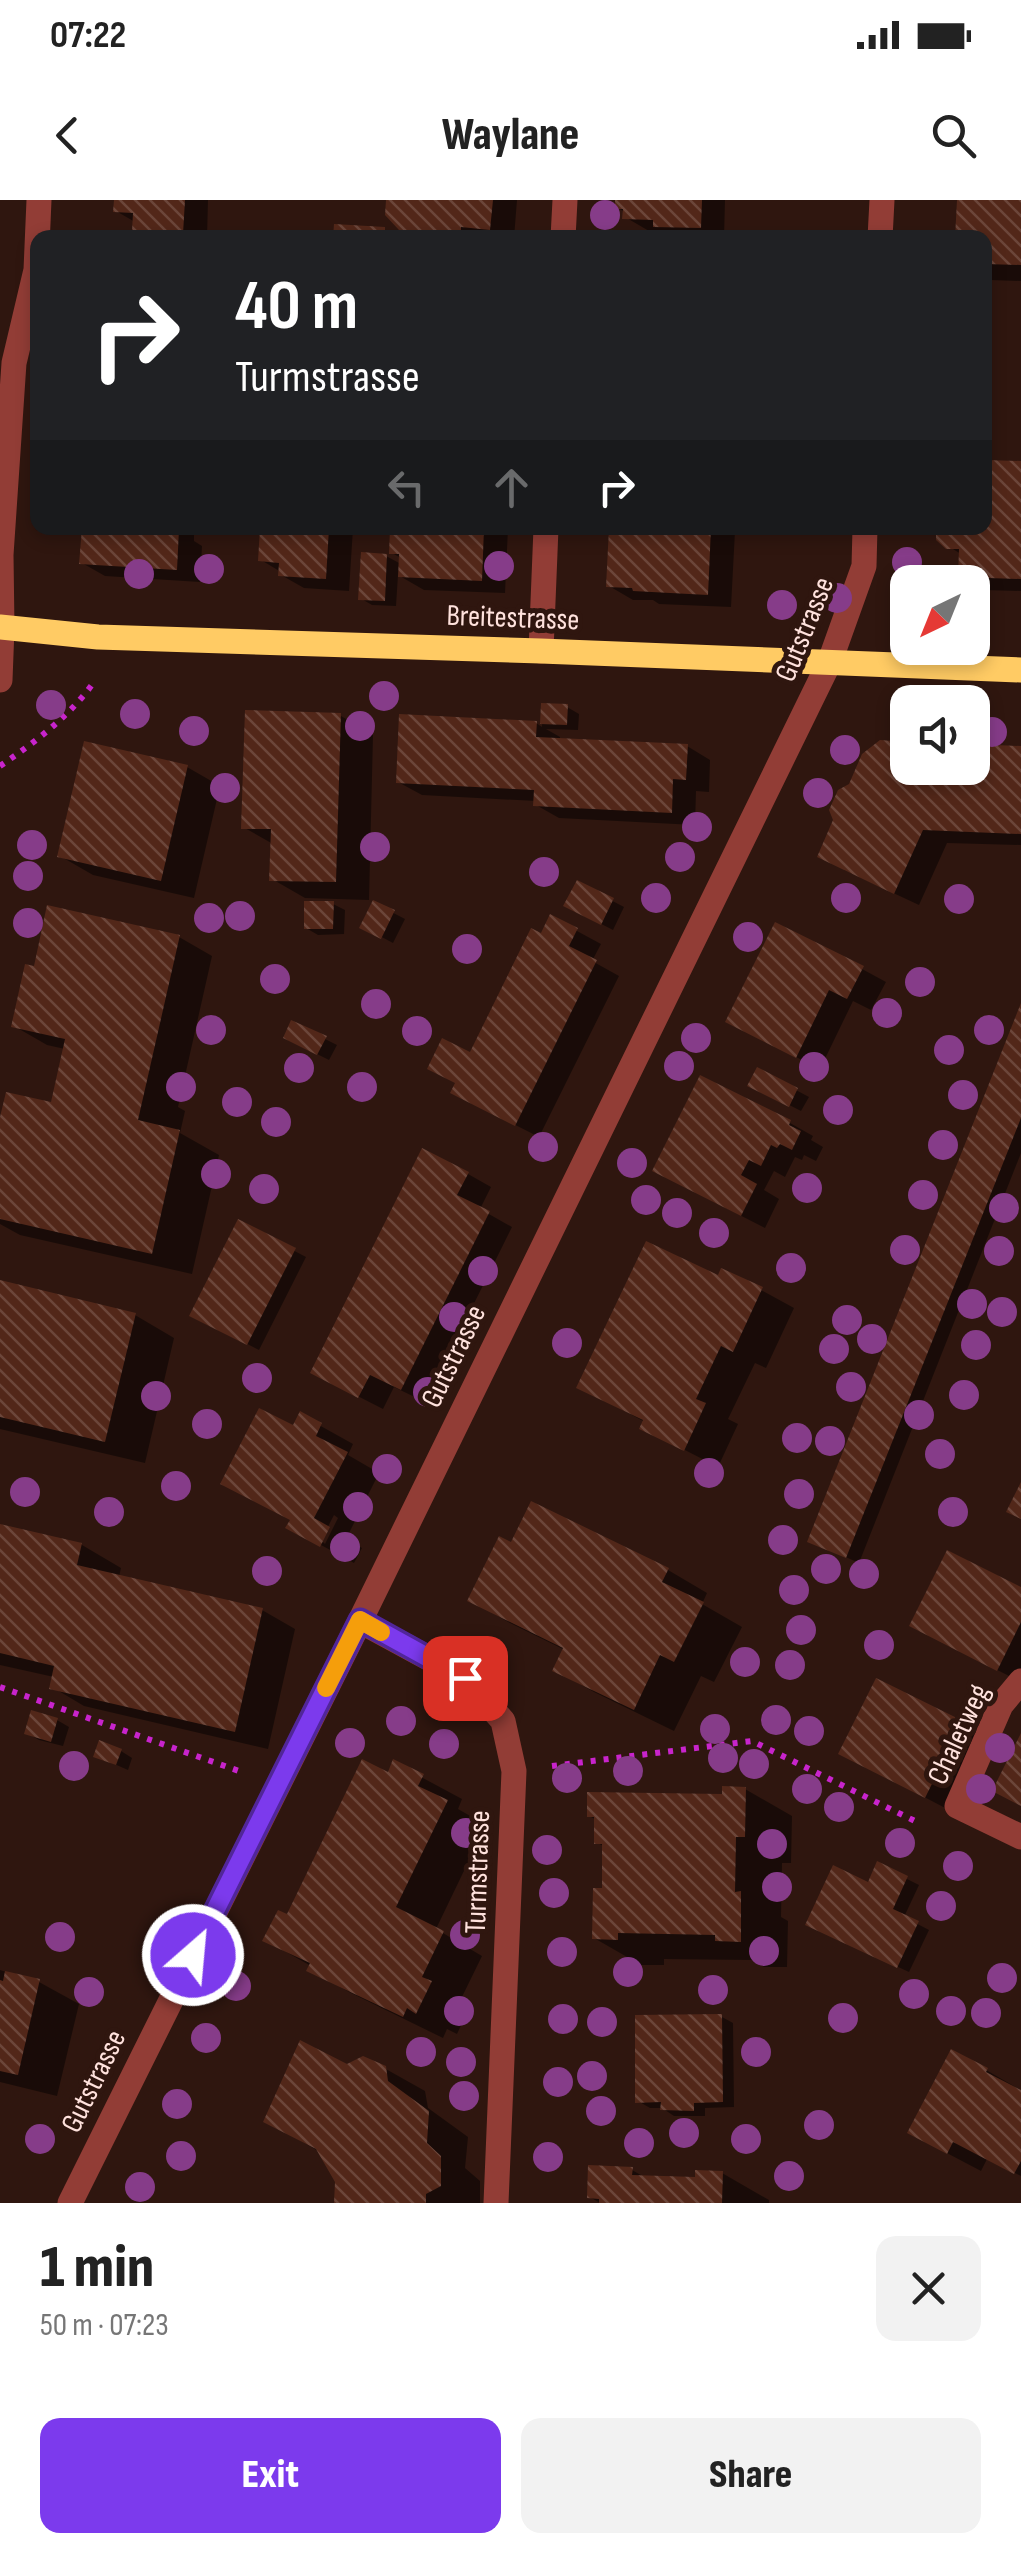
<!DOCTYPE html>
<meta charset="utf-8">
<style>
:root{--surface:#fff;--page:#f2f2f2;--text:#222;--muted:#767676;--accent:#7c3aed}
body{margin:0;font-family:"Sofia Sans Condensed",sans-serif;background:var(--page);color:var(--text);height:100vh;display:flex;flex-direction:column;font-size:38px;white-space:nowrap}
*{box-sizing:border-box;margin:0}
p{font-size:32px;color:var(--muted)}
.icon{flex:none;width:55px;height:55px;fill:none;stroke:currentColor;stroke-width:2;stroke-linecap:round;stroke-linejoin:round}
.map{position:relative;height:2003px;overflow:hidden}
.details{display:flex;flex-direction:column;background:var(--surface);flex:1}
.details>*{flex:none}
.banner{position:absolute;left:30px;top:30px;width:962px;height:305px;border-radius:20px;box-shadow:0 5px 15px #0003;background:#202124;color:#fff;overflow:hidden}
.needle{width:65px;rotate:223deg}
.controls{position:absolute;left:890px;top:365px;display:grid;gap:20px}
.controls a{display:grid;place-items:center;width:100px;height:100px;border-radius:20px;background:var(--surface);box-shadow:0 5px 15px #0003;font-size:50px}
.pin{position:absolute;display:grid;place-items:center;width:85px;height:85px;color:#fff;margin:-42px;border-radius:20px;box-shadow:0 5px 15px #0006}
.me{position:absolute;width:110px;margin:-55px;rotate:27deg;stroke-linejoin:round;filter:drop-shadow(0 0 8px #0008)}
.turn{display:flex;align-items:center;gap:35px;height:210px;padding:0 40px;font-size:45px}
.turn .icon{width:130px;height:130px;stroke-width:2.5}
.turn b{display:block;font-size:70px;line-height:85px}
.lanes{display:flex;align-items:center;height:95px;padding:0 40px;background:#0003;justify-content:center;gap:50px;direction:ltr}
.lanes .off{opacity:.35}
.round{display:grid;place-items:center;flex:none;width:105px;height:105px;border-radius:20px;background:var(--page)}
.headline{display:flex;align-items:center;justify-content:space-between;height:170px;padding:0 40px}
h1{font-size:60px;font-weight:800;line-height:75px}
.button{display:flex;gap:20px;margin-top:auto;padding:20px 40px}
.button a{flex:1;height:115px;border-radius:20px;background:var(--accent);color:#fff;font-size:40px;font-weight:800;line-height:115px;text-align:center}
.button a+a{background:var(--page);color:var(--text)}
.status{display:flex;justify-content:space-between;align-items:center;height:70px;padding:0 50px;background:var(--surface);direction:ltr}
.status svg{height:28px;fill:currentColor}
header{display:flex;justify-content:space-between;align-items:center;height:130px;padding:0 40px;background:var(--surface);font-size:45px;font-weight:800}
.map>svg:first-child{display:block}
.shadow{fill:#0007;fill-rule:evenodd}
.building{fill:url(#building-back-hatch)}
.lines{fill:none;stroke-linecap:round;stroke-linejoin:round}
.path{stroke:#c824cc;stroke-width:6;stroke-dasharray:5 8;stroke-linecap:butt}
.minor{stroke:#923d36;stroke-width:25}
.major{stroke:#ffcb64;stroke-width:25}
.tree{fill:#863c89}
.route-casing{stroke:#51269a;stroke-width:25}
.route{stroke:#7c3aed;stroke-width:18}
.slow{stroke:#f59e0b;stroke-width:18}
.labels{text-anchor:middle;stroke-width:10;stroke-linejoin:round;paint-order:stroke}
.street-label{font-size:30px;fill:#ffe2dd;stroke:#2f160f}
</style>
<div class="status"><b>07:22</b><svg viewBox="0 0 49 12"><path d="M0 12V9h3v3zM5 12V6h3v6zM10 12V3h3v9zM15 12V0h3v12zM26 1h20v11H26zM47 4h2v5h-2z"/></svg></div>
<header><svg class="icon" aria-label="back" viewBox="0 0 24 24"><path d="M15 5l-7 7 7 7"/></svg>Waylane<svg class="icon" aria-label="search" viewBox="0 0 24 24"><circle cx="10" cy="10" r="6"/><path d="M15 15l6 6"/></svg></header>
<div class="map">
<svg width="1021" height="2003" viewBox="0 0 1021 2003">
<defs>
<pattern id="building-back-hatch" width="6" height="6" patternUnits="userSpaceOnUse" patternTransform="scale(2.5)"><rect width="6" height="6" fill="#522719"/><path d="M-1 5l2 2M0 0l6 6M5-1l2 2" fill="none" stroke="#6c463a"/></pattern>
</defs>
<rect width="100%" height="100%" fill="#2f160f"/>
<path class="shadow" d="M116 0H208L207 38H148L135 30V22L116 11Z
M389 0H517L514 38H416L400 28Z
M618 0H725L724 38H676L666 31H649L625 17V12L618 8Z
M959 0H1021V81L990 80 985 77V38Z
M384 29 396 38H335Z
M985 262 1021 263V391L984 390 961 376V354L948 346 939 329 985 328Z
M84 328H194V341L202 346 200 382 105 376 82 363Z
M262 328H353L349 391 304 388 281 375V372L261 360Z
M393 328H508L505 393 424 390 398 375 396 406 372 405 360 398 386 356 401 364V358L392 353Z
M612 328H729L735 331 731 407 659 404 653 400H633L609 386Z
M543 506 567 507 579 514 578 530 546 529 560 537V541L687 546 710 560 709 592 696 591 695 625 559 618 536 605V601L422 595 398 582 536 523 542 527Z
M341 516 373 535 369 700 305 698 272 679 273 644 243 627Z
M1021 549V645L947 643 919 705 844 670 908 568H972Z
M187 567 220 586 194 698 93 675 60 656Z
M578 683 624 707 613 730 578 712Z
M374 703 405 719 393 743 363 727Z
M333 704 345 710 344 734 318 735 306 728Z
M551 717 601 744 592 761 619 776 539 937 476 905 471 856Z
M179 737 212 756 178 907 185 911 180 933 219 955 192 1074 20 1035 0 1024V928L53 905 65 849 47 845 14 826 36 769Z
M862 769 886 782 871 810 853 801 820 869 752 835Z
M1021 809V953L859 1363 810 1341Z
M325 839 337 845 329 860 297 844Z
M758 870 809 897 801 911 762 891Z
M701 878 790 923 813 936 811 940 823 947 816 961 804 955 802 960 795 957 785 977 774 971 764 990 779 999 765 1028 679 984Z
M468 974 491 987 480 1009 512 1027 425 1202 394 1187 383 1209 336 1185Z
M239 1022 306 1057 259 1150 192 1115Z
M719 1078 761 1090 794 1108 766 1168 755 1163 728 1219 738 1224 718 1267 642 1228 645 1222 580 1187Z
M0 1083 135 1115 174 1138 145 1263 0 1229Z
M301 1215 353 1244 348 1255 379 1273 346 1339 362 1348 354 1363 288 1327 292 1320 294 1228ZM334 1315 338 1318 325 1344 321 1340Z
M0 1326 82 1345 121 1368 119 1377 262 1410 295 1429 268 1549 84 1506 52 1487 54 1477 0 1465Z
M512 1346 668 1370 707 1393 702 1404 742 1427 714 1482 701 1476 674 1531 594 1492 555 1470 565 1450 510 1423 470 1400Z
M1021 1390V1482L936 1439Z
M877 1481 986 1537 949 1610 865 1566Z
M57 1520 69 1527 63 1546 39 1540 27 1533Z
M121 1551 132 1558 128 1570 96 1556Z
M395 1563 462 1599 458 1609 486 1625 436 1729 482 1756 460 1801 470 1806 457 1834 447 1829 443 1838 349 1792 310 1770 311 1766 265 1740 288 1718 389 1575Z
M745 1589 792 1616 791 1663H782L781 1717 788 1721 787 1767H764L753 1760 664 1759V1765H641L594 1738 605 1691V1647L596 1642 597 1620 589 1616 724 1596Z
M879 1665 919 1685 904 1717 929 1730 909 1772 820 1731 869 1685Z
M0 1770 39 1782 79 1804 57 1896 0 1882Z
M722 1817 733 1823 734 1907 705 1908V1916H674L662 1908H650L638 1901Z
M384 1868 425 1891 428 1908 468 1937 465 1968 480 1981V2003H337L338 1982 320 1952 266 1921Z
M986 1870 1019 1889 1021 1893V1976L987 1959 981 1971 943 1951Z
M632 1970 646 1978 698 1980 722 1973 769 2000V2003H600L590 1997Z"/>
<path class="building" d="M114 0H185L183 34 132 31 133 13 113 12Z
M386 0H493L490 30 461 27V36L399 30 385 15Z
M615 0H702L701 28 653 27V20L622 19 623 9H615Z
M957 0H1021V65L985 64V38H955Z
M334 24 385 27V38H333Z
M985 260 1021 261V379L958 377 959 349H946L936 340V328H985Z
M82 328 179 329 177 370 79 364Z
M260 328H329L326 379 278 376 279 363 258 361Z
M390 328H484L482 381 398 377 399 354H389Z
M609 328H711L708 395 633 391 632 388 606 387Z
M361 352 387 354 385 401 358 400Z
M541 503 568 504 567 525 540 524Z
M245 510 341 513 336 682 269 681 271 629H241Z
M399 514 537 521 536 537 688 544 686 580 673 579 672 613 533 606 534 590 396 583Z
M880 540 908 542V568H972V544L1021 546V634L923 630 894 694 817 657 833 620 829 610 838 590 849 584 862 554Z
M84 541 188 565 161 681 57 657Z
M577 680 614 698 601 725 563 706Z
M373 700 395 710 381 739 359 728Z
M304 701H334L333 729H304Z
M47 705 180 735 138 920 180 930 152 1054 0 1019V917L6 892 51 902 65 839 11 827 25 764 34 766Z
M550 714 578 728 569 746 597 760 515 926 450 893 455 883 427 869 442 838 470 852 531 728 541 733Z
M775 722 864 766 847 799 829 790 796 858 725 822Z
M1021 803V918L846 1358 807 1342Z
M291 820 327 836 317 855 283 838Z
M757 867 798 888 789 907 747 886Z
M700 875 791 920 789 925 801 931 792 950 780 944 777 948 771 945 761 966 749 960 741 975 757 984 741 1016 652 971Z
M422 948 469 972 457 995 490 1011 401 1190 370 1175 358 1198 310 1173Z
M238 1019 296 1048 247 1145 189 1116Z
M646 1041 718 1075 721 1068 763 1087 733 1152 721 1146 696 1199 706 1203 684 1251 639 1229 643 1220 576 1188Z
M0 1080 136 1113 105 1242 0 1217Z
M259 1208 293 1225 300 1211 322 1223 316 1236 348 1252 314 1318 330 1327 320 1347 285 1328 290 1320 220 1284Z
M1021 1282V1319L1006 1312Z
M531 1301 669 1368 662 1382 704 1402 674 1462 660 1455 634 1510 552 1471 563 1448 467 1401 499 1336 511 1342Z
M0 1324 82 1343 77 1365 263 1408 235 1532 49 1489 54 1466 0 1453Z
M947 1350 1021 1387V1422L997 1471 909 1426Z
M876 1478 963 1521 925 1598 838 1554Z
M31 1510 58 1518 51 1542 24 1534Z
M1021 1533V1606L992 1591Z
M99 1540 122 1549 116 1565 93 1557Z
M362 1559 388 1572 393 1559 424 1574 418 1586 448 1600 396 1707 444 1731 422 1777 432 1781 416 1814 407 1808 403 1817 306 1771 310 1763 262 1741 278 1710 287 1714Z
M722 1586 746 1587 745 1637H736L735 1692 741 1691V1742L715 1741V1735L618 1733V1740L592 1739 593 1688H602V1644H594V1617H587V1592L722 1594Z
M877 1661 908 1676 893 1709 919 1721 897 1768 805 1725 833 1665 868 1682Z
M5 1771 40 1779 18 1875 0 1871V1780L3 1781Z
M722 1814 723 1902 694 1903V1911L660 1910 661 1902 635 1903V1815Z
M300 1840 347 1864 363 1856 386 1866 388 1881 429 1911 427 1943 441 1956V1986L426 1994V2003H334L335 1982 316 1949 263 1922Z
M951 1849 988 1868 986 1872 1021 1890V1961L1014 1974 953 1942 947 1954 907 1933Z
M588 1965 633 1967 632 1975 695 1977V1970L723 1971 722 2003H599V1999L587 1998Z"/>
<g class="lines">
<path class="path" d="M0 566C35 542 69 517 94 482
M0 1487 239 1571
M552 1566 752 1541 919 1623"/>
<path class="minor" d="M563 38 565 0
M880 38 882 0
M541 451 546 328
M0 480 2 428 1 355 14 163 36 70 39 0
M360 1421 465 1478 503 1521 514 1571 496 2003
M1021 1481 1001 1505 957 1606 1021 1637
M70 2003 360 1421 830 461 864 366 865 328"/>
<path class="major" d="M0 427 98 437 541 451 1021 470"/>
</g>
<g class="tree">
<circle cx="605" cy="15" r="15"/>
<circle cx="907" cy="362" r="15"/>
<circle cx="499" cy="366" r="15"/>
<circle cx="209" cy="369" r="15"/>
<circle cx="139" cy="374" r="15"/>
<circle cx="837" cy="398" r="15"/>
<circle cx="782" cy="405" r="15"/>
<circle cx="384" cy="496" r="15"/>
<circle cx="51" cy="505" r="15"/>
<circle cx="135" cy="514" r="15"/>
<circle cx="360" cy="526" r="15"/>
<circle cx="194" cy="531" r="15"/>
<circle cx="992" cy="532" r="15"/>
<circle cx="845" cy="550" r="15"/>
<circle cx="225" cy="588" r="15"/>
<circle cx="818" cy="593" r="15"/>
<circle cx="697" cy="627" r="15"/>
<circle cx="32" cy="645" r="15"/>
<circle cx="375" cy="647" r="15"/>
<circle cx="680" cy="657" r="15"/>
<circle cx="544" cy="672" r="15"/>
<circle cx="28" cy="676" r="15"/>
<circle cx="656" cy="698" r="15"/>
<circle cx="846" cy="698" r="15"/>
<circle cx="959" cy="699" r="15"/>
<circle cx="240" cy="716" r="15"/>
<circle cx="209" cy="718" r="15"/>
<circle cx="28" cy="723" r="15"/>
<circle cx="748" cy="737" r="15"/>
<circle cx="467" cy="749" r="15"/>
<circle cx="275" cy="779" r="15"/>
<circle cx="920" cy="782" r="15"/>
<circle cx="376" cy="804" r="15"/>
<circle cx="887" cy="813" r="15"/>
<circle cx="211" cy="830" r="15"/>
<circle cx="989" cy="830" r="15"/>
<circle cx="417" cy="831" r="15"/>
<circle cx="696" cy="838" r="15"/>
<circle cx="949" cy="850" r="15"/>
<circle cx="679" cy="866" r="15"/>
<circle cx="814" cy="867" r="15"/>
<circle cx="299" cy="868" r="15"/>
<circle cx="181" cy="887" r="15"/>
<circle cx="362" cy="887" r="15"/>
<circle cx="963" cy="895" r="15"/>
<circle cx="237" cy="902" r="15"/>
<circle cx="838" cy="910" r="15"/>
<circle cx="276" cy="922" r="15"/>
<circle cx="943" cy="945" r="15"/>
<circle cx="543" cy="947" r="15"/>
<circle cx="632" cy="963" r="15"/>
<circle cx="216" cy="974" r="15"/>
<circle cx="807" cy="988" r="15"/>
<circle cx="264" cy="989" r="15"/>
<circle cx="923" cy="995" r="15"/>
<circle cx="646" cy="1000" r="15"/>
<circle cx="1004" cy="1008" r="15"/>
<circle cx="677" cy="1013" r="15"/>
<circle cx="714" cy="1033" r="15"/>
<circle cx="905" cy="1050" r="15"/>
<circle cx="999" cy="1051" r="15"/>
<circle cx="791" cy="1068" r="15"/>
<circle cx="483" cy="1071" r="15"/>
<circle cx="972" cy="1104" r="15"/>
<circle cx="1002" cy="1112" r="15"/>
<circle cx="454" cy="1117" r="15"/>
<circle cx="847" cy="1120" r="15"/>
<circle cx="872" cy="1139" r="15"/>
<circle cx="567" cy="1143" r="15"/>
<circle cx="976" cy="1145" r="15"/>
<circle cx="834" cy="1149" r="15"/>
<circle cx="257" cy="1178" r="15"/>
<circle cx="851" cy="1187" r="15"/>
<circle cx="428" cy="1192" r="15"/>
<circle cx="964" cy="1195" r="15"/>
<circle cx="156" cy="1196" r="15"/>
<circle cx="919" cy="1215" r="15"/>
<circle cx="207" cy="1224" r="15"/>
<circle cx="797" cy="1238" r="15"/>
<circle cx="830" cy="1241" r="15"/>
<circle cx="940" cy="1254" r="15"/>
<circle cx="387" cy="1269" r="15"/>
<circle cx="709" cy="1273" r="15"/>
<circle cx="176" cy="1286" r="15"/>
<circle cx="25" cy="1292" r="15"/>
<circle cx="799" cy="1294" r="15"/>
<circle cx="358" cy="1307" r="15"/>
<circle cx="109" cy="1312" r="15"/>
<circle cx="953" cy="1312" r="15"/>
<circle cx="783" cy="1340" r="15"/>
<circle cx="345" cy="1347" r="15"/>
<circle cx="826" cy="1369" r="15"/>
<circle cx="267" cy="1371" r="15"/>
<circle cx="864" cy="1374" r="15"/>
<circle cx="794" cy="1390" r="15"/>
<circle cx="801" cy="1430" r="15"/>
<circle cx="879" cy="1445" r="15"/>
<circle cx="745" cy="1462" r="15"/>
<circle cx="790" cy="1465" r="15"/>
<circle cx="776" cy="1520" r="15"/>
<circle cx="401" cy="1521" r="15"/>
<circle cx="715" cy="1529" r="15"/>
<circle cx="809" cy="1531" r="15"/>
<circle cx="350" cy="1543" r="15"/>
<circle cx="444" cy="1544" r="15"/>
<circle cx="1000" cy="1548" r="15"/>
<circle cx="723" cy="1558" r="15"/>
<circle cx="754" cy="1564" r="15"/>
<circle cx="74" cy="1566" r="15"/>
<circle cx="628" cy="1571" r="15"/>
<circle cx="567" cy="1578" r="15"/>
<circle cx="807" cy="1589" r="15"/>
<circle cx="981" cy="1589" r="15"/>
<circle cx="839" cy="1607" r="15"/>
<circle cx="466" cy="1633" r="15"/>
<circle cx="900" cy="1643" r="15"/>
<circle cx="772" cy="1644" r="15"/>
<circle cx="547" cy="1650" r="15"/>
<circle cx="958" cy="1666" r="15"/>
<circle cx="777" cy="1687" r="15"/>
<circle cx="554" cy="1693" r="15"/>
<circle cx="941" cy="1706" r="15"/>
<circle cx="465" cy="1735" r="15"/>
<circle cx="60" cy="1737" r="15"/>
<circle cx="764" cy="1751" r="15"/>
<circle cx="562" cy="1752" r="15"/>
<circle cx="628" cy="1772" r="15"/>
<circle cx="1002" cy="1778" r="15"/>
<circle cx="236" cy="1786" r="15"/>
<circle cx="713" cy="1790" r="15"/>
<circle cx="89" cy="1792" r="15"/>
<circle cx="914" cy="1794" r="15"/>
<circle cx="459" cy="1811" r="15"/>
<circle cx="951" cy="1811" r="15"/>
<circle cx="986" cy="1813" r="15"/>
<circle cx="843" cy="1818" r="15"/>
<circle cx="563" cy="1819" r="15"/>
<circle cx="602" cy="1822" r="15"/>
<circle cx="206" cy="1838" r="15"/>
<circle cx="421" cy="1852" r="15"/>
<circle cx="756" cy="1852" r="15"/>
<circle cx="461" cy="1862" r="15"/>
<circle cx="592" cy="1876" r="15"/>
<circle cx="558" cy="1882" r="15"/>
<circle cx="464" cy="1896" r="15"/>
<circle cx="177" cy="1904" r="15"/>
<circle cx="601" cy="1911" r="15"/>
<circle cx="819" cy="1925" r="15"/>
<circle cx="684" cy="1933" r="15"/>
<circle cx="40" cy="1939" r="15"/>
<circle cx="746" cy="1939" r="15"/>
<circle cx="639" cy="1943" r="15"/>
<circle cx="181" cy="1956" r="15"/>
<circle cx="548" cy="1957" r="15"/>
<circle cx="789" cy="1976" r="15"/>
<circle cx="140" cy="1987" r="15"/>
</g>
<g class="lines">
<g class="route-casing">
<path id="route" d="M193 1755 360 1420 465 1478"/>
</g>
<use href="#route" class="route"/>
<path class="slow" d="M326 1488 360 1420 381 1432"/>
</g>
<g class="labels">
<g class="street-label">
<text transform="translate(513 417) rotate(2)" y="10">Breitestrasse</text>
<text transform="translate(804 429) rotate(-68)" y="10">Gutstrasse</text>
<text transform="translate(453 1156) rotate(-64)" y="10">Gutstrasse</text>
<text transform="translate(958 1534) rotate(-65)" y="10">Chaletweg</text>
<text transform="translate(477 1672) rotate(-88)" y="10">Turmstrasse</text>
<text transform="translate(93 1881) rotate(-64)" y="10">Gutstrasse</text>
</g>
</g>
</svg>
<div class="controls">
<a><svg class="needle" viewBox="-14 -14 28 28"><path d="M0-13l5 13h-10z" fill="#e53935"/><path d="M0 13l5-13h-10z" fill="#767676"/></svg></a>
<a><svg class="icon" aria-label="sound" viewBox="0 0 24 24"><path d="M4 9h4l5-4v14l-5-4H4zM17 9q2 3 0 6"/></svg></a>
</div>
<div class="pin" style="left:465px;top:1478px;background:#d93025"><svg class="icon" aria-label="arrive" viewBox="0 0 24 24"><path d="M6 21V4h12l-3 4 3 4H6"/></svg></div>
<svg class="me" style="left:193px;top:1755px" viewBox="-20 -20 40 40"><circle r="17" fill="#7c3aed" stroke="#fff" stroke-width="3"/><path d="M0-11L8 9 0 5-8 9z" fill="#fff"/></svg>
<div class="banner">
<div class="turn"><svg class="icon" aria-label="right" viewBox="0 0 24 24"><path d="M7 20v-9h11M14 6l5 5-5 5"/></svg><div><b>40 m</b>Turmstrasse</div></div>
<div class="lanes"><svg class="icon off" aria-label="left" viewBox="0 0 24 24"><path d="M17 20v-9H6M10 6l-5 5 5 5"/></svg><svg class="icon off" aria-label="ahead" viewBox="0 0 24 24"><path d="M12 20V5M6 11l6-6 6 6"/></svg><svg class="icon" aria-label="right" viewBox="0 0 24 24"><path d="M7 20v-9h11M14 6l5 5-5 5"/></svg></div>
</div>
</div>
<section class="details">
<div class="headline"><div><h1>1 min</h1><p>50 m · 07:23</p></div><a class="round"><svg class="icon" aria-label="close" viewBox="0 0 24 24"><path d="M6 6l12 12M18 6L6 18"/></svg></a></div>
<div class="button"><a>Exit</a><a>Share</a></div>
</section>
